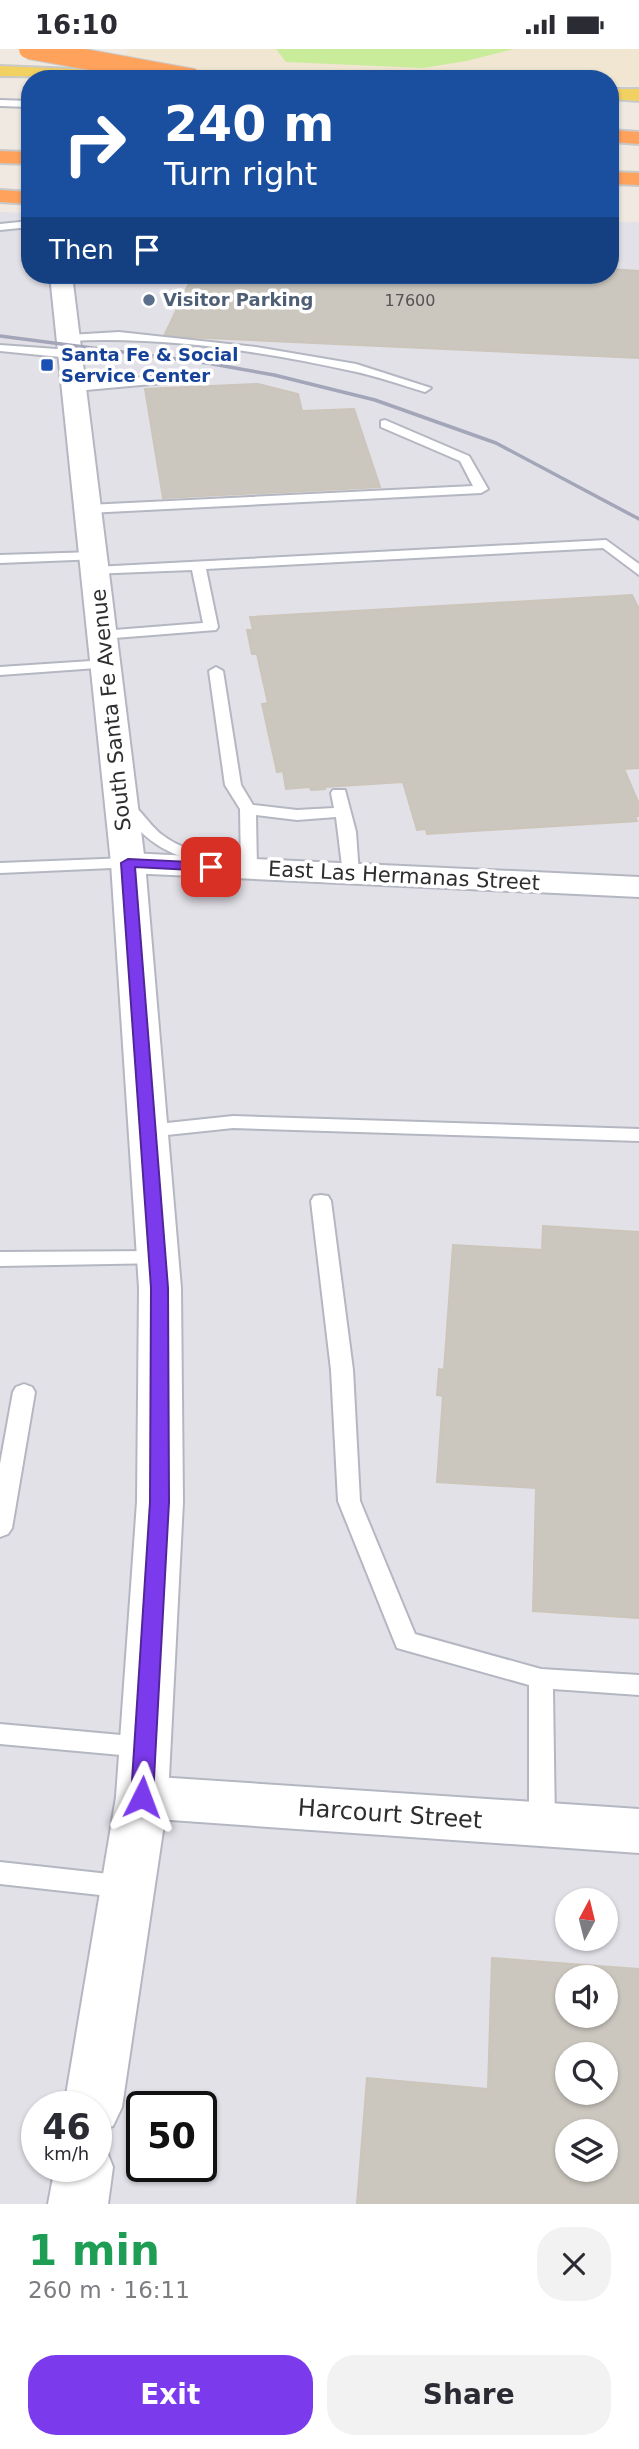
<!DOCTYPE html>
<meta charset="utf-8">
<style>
:root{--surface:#fff;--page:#f2f2f3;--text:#2b2b33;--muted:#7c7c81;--accent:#7c3aed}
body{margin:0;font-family:"DejaVu Sans",sans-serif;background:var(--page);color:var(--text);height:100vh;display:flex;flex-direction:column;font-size:26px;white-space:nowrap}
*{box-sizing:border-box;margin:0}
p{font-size:23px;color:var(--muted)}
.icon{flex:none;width:38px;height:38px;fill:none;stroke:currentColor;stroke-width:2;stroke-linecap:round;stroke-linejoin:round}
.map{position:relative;height:2155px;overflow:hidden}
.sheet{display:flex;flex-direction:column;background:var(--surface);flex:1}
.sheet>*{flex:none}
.hud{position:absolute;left:21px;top:21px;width:598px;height:214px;border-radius:28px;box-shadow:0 2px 5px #0004;background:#1a4fa0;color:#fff;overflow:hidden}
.needle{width:46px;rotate:7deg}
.fabs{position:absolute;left:555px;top:1839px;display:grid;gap:14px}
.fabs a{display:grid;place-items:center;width:63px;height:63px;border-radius:50%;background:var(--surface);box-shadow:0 2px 5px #0004;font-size:35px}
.speed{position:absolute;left:21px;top:2042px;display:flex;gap:14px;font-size:35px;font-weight:700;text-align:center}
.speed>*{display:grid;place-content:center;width:91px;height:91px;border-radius:50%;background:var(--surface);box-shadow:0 2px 5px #0004;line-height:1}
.speed small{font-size:18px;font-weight:400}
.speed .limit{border:4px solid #111;border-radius:10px;background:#fff;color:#111}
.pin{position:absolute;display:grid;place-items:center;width:60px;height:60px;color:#fff;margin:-30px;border-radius:14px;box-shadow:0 4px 10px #0006}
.me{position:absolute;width:77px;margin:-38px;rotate:3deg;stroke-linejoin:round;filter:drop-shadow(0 0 5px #0008)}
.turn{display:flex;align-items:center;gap:24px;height:147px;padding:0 28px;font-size:32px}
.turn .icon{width:91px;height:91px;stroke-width:2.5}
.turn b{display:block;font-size:49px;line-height:60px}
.then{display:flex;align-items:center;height:66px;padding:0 28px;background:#0003;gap:14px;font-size:26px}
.round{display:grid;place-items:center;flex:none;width:74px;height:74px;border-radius:28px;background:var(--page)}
.summary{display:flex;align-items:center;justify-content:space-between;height:119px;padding:0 28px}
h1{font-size:42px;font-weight:600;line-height:52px;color:#1e9e55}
.action{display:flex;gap:14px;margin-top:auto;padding:14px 28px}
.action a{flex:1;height:80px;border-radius:28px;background:var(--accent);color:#fff;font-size:28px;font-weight:600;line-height:80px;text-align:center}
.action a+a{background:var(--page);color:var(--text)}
.status{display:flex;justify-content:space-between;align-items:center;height:49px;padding:0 35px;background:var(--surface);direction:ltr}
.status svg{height:19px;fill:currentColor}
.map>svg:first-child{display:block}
.industrial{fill:#e3e1e8;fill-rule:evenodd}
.education{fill:#f0e6d1}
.pitch{fill:#c9ec9a}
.building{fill:#cbc7bf;stroke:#cbc5ba;stroke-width:2;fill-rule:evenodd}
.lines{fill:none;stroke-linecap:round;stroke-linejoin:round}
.lane-casing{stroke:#b4b7c1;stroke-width:4}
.street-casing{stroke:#b4b7c1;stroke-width:4}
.secondary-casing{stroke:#b4b7c1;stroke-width:4}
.primary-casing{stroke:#c9c9c9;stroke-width:4}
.highway-casing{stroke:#c9c9c9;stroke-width:4}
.lane{fill:#fff;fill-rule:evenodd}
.street{fill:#fff;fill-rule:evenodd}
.secondary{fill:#fff;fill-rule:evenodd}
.primary{fill:#f2d163;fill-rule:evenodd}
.highway{fill:#ffa35c;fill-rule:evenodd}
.rail{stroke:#a3a6b8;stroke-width:3.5}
.highway-bridge-casing{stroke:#c9c9c9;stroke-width:22;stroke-linecap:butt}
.highway-bridge{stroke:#ffa35c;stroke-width:20}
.route{fill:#7c3aed;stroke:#51269a;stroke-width:2}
.service-dot{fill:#5c6f8a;stroke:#fff;stroke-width:2.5}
.transit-dot{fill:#1a4fb4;stroke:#fff;stroke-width:2.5}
.labels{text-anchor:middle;stroke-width:7;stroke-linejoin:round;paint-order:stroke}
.far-number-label{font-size:16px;fill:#555452}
.far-service-label{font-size:18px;font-weight:bold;fill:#4e5e75;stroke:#fff;text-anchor:start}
.far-transit-label{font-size:18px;font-weight:bold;fill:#164399;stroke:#fff;text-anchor:start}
.street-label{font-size:21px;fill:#2e2e2e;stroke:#fff}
.near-street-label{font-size:24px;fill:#2e2e2e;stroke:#fff}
</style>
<div class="status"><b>16:10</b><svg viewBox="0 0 49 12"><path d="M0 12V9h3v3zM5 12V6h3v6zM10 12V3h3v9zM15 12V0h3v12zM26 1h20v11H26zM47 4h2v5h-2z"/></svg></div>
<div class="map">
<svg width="639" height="2155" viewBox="0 0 639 2155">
<rect width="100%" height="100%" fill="#efe9e1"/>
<path class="industrial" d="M0 163 30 164V226H611V173H639V2155H0ZM567 1852H606V1890H567ZM567 1928H606V1967H567ZM567 2006H606V2044H567ZM37 2058H96V2118H37ZM142 2058H201V2118H142ZM567 2082H606V2121H567Z"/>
<path class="education" d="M132 0H639V37L611 36V30H424L203 22 123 6Z"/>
<path class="pitch" d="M276 0H514L466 12 423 19 286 13Z"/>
<path class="building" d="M611 220 639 222V309L164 287 193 226H611Z
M258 335 298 345 302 362 354 360 380 438 163 449 145 340Z
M632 546 639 560V719L624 720 639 755V767H635L637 772 427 785 426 780 417 781 403 733 324 738 325 740 311 741 310 738 286 740 283 722 277 723 262 655 268 654 257 605H252L247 581H253L250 568Z
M543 1177 639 1183V1569L533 1562 536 1439 437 1433 443 1347 437 1346 439 1320 444 1321 453 1196 542 1201Z
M492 1909 639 1920V2155H357L367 2029 488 2040ZM567 1928H606V1967H567ZM567 2006H606V2044H567ZM567 2082H606V2121H567Z"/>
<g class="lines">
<g class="lane-casing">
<path id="lane" d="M0 51 30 52V58L0 57Z
M30 172V178L0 181V175Z
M119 283 256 298 356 315 431 339 425 343C401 336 377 327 352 322 261 302 163 287 69 292L63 289 69 286Z
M0 296 71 301 77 305 71 309 0 302Z
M192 324 198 328 196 331 75 342 69 338 75 334Z
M385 371 469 407 488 440 481 444 88 464 81 460 88 456 473 437 460 412 381 378V372Z
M606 491 639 515V526L603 499 206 520 218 578 216 581 102 590 95 586 102 582 203 574 192 521 90 525V519L95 518Z
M94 503 101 507 99 510 0 514V506Z
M106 611 111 612 113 615 111 618 0 626V618Z
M216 618 223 622 241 736 253 756 297 761 334 759 331 744 333 741H345L356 783 359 825 357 829H345L343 825 336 768 297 771 256 766 257 820 249 825 241 820 240 760 225 736 209 622Z
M124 751C138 755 149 776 161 785 178 799 201 804 223 809L225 813 217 818C168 806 152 798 118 759L116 756 118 753Z
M128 809 134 810 136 814 134 818 0 824V814Z
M233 1067 639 1080V1092L233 1079 148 1088 138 1082 148 1076Z
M321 1146 328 1147 331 1152 353 1321 360 1452 415 1585 541 1620 639 1626V1646L553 1640 555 1776 551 1784 542 1787 533 1784 529 1776V1636L397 1599 338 1452 331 1321 311 1152 314 1147Z
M158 1202 165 1204 168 1209 165 1214 0 1217V1203Z
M24 1335 32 1338 35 1343 12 1479 8 1485 0 1488V1415L13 1343 16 1338Z
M0 1675 143 1688 152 1691 156 1698 152 1705 143 1708 0 1695Z
M0 1813 127 1827 136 1830 140 1838 136 1846 127 1849 0 1835Z"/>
</g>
<g class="street-casing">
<path id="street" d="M128 804 639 828V848L128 824 116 821 111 814 116 807Z
M142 1727 639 1760V1804L142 1769 124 1763 116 1748 124 1733Z"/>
</g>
<g class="secondary-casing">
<path id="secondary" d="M50 226H72L145 814 181 1239 183 1453 168 1748 122 2058 113 2077 96 2083V2058H64L116 1748 137 1453 139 1239 111 814Z
M96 2095 105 2098 113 2118 108 2155H48L55 2118H96Z"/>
</g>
<g class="primary-casing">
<path id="primary" d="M0 17 173 24 182 29 0 27Z
M611 40H639V52L611 50Z"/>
</g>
<g class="highway-casing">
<path id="highway" d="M611 81 639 83V95L611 93Z
M0 102 30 103V115L0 114Z
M611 123 639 124V136L611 135Z
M0 141 30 143V155L0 153Z"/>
</g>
<use href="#lane" class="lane"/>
<use href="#street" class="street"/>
<use href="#secondary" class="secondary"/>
<use href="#primary" class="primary"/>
<use href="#highway" class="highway"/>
<path class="rail" d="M0 287 207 314 274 326 375 351 496 394 639 470"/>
<g class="highway-bridge-casing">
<path id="highway-bridge" d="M29 0 194 30"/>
</g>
<use href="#highway-bridge" class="highway-bridge"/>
</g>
<path class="route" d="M128 810 211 814 218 818 211 822 135 818 168 1239 169 1453 153 1748 149 1755 142 1757 134 1755 131 1748 150 1453 151 1239 121 814Z"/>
<circle class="service-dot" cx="149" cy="251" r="7"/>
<rect class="transit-dot" x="40" y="309" width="14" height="14" rx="3.5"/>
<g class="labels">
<g class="far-number-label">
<text x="410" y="257">17600</text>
</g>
<g class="far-service-label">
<text x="163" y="257">Visitor Parking</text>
</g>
<g class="far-transit-label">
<text x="61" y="312">Santa Fe &amp; Social<tspan x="61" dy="21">Service Center</tspan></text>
</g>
<g class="street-label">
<text transform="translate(111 661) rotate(-96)" y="7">South Santa Fe Avenue</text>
<text transform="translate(404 827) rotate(3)" y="7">East Las Hermanas Street</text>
</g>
<g class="near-street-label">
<text transform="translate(390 1765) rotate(4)" y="8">Harcourt Street</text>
</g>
</g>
</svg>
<div class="fabs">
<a><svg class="needle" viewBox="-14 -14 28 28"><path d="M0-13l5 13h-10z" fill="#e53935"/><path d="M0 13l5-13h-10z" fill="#7c7c81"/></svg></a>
<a><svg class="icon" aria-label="sound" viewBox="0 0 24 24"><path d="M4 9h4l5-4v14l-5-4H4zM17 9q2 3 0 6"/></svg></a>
<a><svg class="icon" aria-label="search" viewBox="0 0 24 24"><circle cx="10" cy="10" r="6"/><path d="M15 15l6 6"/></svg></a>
<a><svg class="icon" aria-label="layers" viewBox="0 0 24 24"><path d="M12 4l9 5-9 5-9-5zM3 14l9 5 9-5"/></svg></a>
</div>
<div class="speed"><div>46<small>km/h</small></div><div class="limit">50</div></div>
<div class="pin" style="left:211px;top:818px;background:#d93025"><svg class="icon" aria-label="arrive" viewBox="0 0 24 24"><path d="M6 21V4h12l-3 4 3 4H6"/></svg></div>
<svg class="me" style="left:142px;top:1748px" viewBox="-20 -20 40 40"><path d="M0-17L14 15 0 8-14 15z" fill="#7c3aed" stroke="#fff" stroke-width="4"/></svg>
<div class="hud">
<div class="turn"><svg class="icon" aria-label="right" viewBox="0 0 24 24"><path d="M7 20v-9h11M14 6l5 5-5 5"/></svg><div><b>240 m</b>Turn right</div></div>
<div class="then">Then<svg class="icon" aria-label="arrive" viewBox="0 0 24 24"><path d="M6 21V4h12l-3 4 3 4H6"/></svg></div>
</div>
</div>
<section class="sheet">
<div class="summary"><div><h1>1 min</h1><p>260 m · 16:11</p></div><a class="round"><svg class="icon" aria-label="close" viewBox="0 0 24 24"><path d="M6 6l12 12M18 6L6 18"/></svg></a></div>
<div class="action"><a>Exit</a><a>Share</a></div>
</section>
